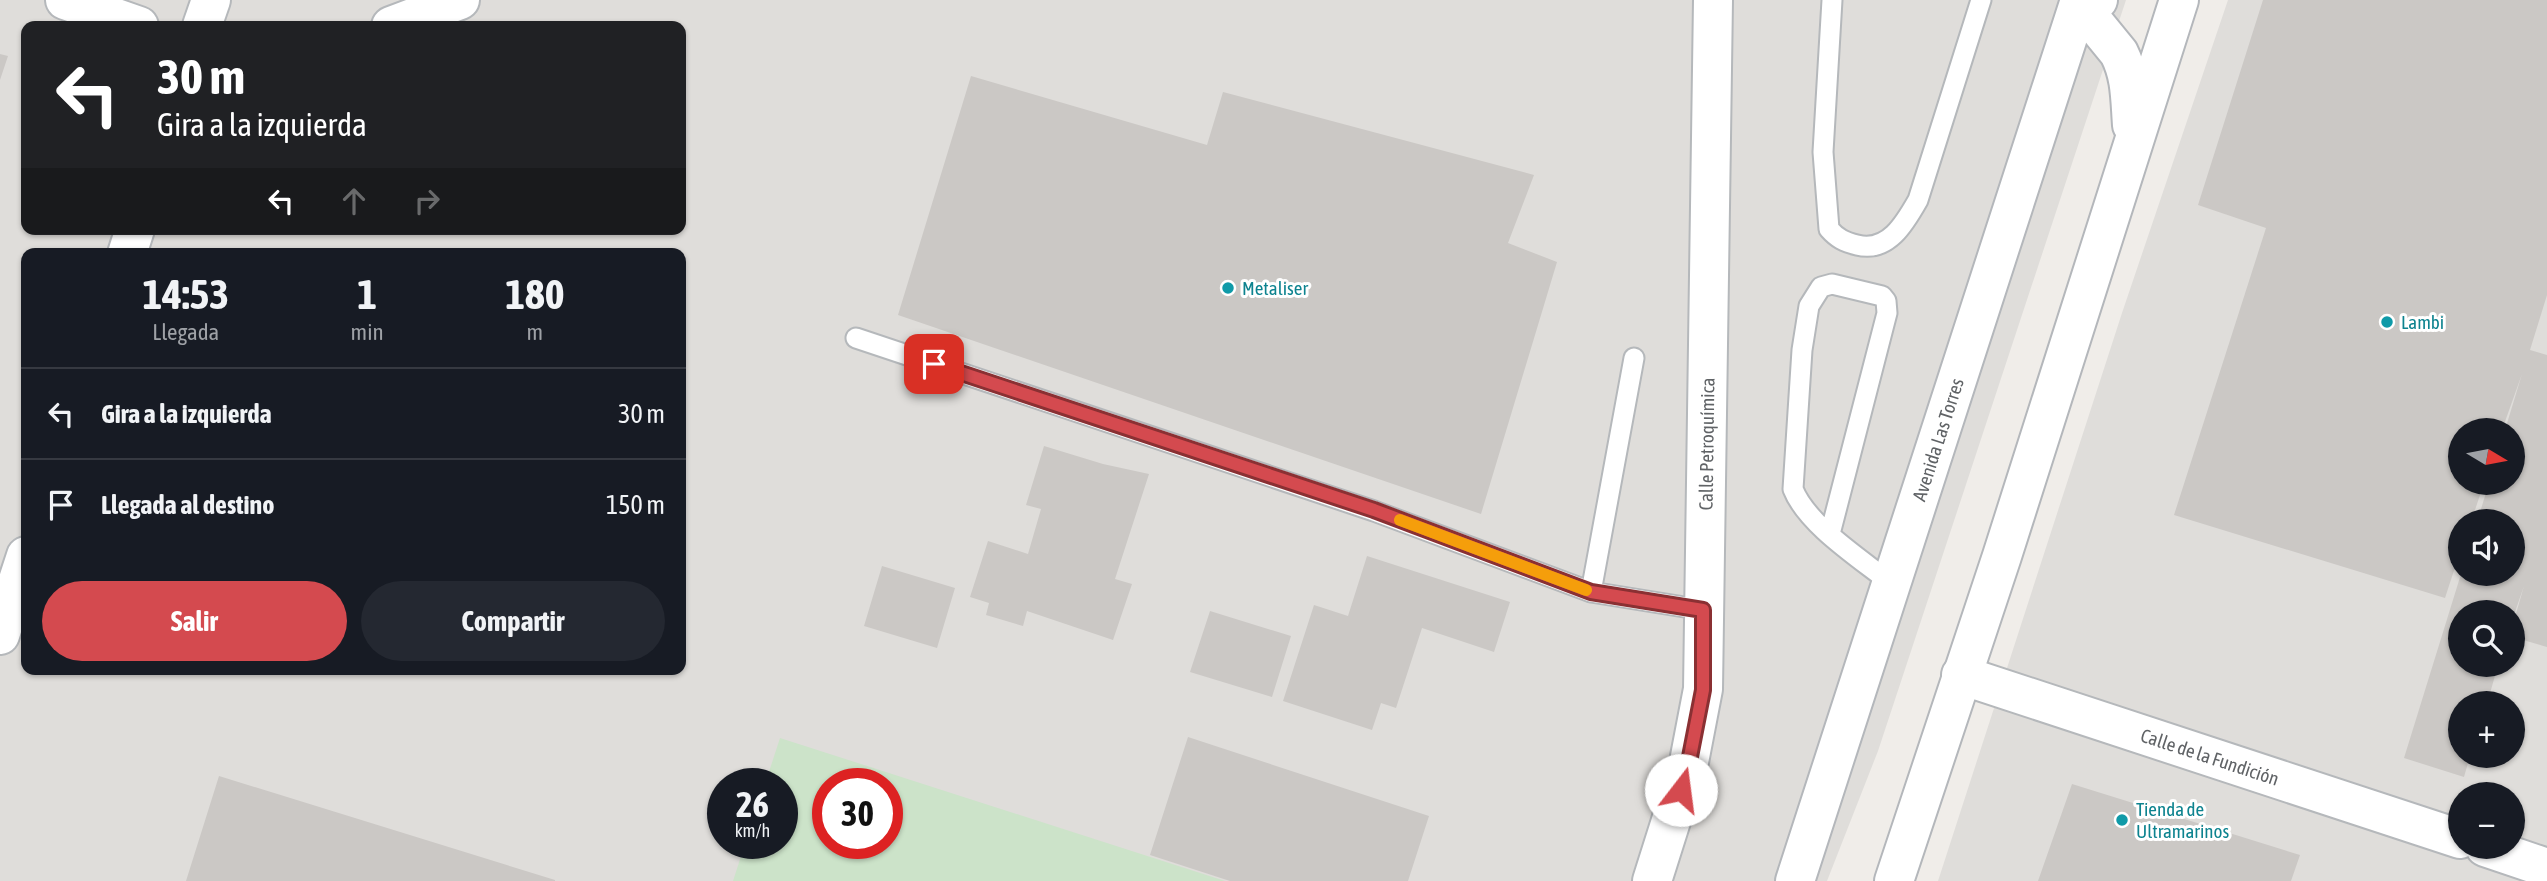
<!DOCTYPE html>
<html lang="es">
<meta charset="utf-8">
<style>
:root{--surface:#171b24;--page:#242831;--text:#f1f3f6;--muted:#9ea1a6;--line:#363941;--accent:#d44a4f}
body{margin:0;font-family:"Asap Condensed",sans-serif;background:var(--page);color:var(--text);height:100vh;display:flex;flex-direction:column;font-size:26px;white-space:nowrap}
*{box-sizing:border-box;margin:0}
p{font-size:23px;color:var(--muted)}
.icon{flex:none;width:38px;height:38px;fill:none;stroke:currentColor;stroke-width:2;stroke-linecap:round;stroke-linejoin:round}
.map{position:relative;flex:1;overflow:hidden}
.side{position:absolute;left:21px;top:248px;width:665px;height:427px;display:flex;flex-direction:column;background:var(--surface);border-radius:14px;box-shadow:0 2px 5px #0004}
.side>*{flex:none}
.banner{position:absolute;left:21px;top:21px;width:665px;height:214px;border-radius:14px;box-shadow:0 2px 5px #0004;background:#202124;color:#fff;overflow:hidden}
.needle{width:46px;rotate:100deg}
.controls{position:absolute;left:2448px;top:418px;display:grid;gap:14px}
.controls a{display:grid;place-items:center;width:77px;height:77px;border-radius:50%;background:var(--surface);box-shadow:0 2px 5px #0004;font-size:35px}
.speed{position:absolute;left:707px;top:768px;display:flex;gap:14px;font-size:35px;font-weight:700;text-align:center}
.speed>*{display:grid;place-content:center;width:91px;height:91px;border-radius:50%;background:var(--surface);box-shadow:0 2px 5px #0004;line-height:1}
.speed small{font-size:18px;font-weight:400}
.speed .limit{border:10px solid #d22;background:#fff;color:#111}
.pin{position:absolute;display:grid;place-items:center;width:60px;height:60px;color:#fff;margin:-30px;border-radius:14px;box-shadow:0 4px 10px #0006}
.me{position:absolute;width:77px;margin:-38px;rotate:15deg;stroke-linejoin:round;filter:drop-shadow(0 0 5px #0008)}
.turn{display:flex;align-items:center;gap:24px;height:147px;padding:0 21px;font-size:32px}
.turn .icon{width:91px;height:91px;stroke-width:2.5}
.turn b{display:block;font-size:49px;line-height:60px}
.lanes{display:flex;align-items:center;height:66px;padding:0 21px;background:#0003;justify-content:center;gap:35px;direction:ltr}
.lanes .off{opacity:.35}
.eta{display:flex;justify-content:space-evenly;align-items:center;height:119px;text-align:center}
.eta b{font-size:42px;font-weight:700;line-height:49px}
.action{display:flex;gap:14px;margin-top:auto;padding:14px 21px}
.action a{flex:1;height:80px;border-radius:42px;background:var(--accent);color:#fff;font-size:28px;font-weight:700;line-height:80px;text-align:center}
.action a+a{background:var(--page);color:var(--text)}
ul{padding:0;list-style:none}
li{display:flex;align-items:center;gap:21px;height:91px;padding:0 21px;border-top:2px solid var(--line)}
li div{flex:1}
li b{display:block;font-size:26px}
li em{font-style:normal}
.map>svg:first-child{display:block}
.industrial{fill:#dfddda;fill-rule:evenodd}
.green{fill:#cce3c9;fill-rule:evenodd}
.building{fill:#cbc8c5}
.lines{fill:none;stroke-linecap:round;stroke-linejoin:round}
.service-casing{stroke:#b5b8bb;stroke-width:23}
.minor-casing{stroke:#b5b8bb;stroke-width:42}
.secondary-casing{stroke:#b4b7bb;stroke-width:42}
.service{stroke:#fff;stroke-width:19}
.minor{stroke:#fff;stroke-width:38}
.secondary{stroke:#fff;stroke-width:38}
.route-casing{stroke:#8a3033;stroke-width:18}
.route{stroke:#d44a4f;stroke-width:12}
.slow{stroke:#f59e0b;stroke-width:12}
.culture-dot{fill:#0f9aa8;stroke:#fff;stroke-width:2.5}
.labels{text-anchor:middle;stroke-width:6;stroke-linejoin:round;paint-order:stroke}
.culture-label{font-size:19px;fill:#0d838f;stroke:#fff;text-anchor:start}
.street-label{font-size:19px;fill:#606366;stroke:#fff}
</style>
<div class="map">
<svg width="2547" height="881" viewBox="0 0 2547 881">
<rect width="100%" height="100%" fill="#f0ede9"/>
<path class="industrial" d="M0 0H2126L1878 751 1827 881H0ZM26 26H681V229H26ZM26 254H681V670H26ZM723 784H782V844H723ZM828 784H887V844H828Z
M2228 0H2547V881H1938L2122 313ZM2460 430H2513V483H2460ZM2460 522H2513V574H2460ZM2460 612H2513V665H2460ZM2460 704H2513V756H2460ZM2460 794H2513V847H2460Z"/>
<path class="green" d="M780 738 1225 881H733L745 844H782V784H765ZM887 784V844H828V784Z"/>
<path class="building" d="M2263 0H2547V295L2530 350 2547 355V647L2513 637V624L2524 586 2515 612H2460V665H2498L2487 704H2460V756H2470L2464 777 2404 758 2461 574H2513V522H2477L2489 483H2513V430H2505L2522 374 2502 430H2460V483H2484L2471 522H2460V552L2445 598 2174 515 2266 228 2198 205Z
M0 54 8 56 0 80Z
M971 76 1207 145 1223 92 1534 175 1508 243 1557 262 1481 514 898 315Z
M1044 446 1103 464 1149 474 1115 579 1132 584 1113 640 1027 611 1023 626 986 615 989 603 970 597 988 541 1028 554 1041 509 1026 505Z
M1367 556 1510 602 1494 652 1422 628 1396 708 1381 703 1372 730 1283 701 1314 605 1348 616Z
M882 566 955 588 937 648 864 626Z
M1210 611 1291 636 1272 697 1190 672Z
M1188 737 1429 816 1408 881H1230L1150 855Z
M219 776 555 880V881H186Z
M2072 784 2300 855 2291 881H2038Z"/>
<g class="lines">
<g class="service-casing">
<path id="service" d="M1832 0 1823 152 1829 229C1837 238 1844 242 1857 245 1888 253 1905 223 1918 200L1981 0
M856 338 1374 511 1591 592 1703 610
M1830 534 1887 313 1886 301 1882 296 1832 284 1821 287 1809 306 1802 350 1793 489C1807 525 1861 559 1892 584
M1591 592 1634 358"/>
</g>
<g class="minor-casing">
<g id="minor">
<path d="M65 0 139 26"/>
<path d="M202 26 211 0"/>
<path d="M391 26 460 0"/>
<path d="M127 254 135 229"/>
<path d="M0 635 26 556"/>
<path id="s1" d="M1961 675 2460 839"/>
<path d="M2485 847 2547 868"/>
<path id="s2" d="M1652 881 1688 767 1703 689 1713 0"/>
</g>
</g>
<g class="secondary-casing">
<g id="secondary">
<path d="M2098 0 2079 4 2119 53C2131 77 2130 98 2132 125"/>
<path id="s3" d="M1795 881 2080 0"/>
<path d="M1894 881 2002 556 2179 0"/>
</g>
</g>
<use href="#service" class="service"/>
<use href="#minor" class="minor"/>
<use href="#secondary" class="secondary"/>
</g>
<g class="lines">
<g class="route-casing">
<path id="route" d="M934 364 1374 510 1591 592 1703 610V690L1688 767 1681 790"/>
</g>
<use href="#route" class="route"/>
<path class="slow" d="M1400 520 1586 590"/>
</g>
<g class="culture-dot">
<circle cx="1228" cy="288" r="7"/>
<circle cx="2387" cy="322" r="7"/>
<circle cx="2122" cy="820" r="7"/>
</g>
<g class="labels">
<g class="culture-label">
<text x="1242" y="295">Metaliser</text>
<text x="2401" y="329">Lambi</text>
<text x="2136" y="816">Tienda de<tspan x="2136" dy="22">Ultramarinos</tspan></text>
</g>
<g class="street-label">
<text dy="7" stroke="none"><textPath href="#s3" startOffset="464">Avenida Las Torres</textPath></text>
<text dy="7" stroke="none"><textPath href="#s2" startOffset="444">Calle Petroquímica</textPath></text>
<text dy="7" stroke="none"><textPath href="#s1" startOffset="262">Calle de la Fundición</textPath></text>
</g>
</g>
</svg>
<div class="controls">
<a><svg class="needle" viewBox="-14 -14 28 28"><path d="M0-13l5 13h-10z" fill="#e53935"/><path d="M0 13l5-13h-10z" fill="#9ea1a6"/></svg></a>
<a><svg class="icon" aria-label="sound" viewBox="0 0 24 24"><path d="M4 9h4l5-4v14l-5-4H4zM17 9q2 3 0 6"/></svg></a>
<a><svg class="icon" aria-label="search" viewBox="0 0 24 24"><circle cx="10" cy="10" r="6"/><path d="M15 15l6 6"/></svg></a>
<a>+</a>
<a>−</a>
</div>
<div class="speed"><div>26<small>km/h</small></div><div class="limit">30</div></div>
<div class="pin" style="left:934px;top:364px;background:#d93025"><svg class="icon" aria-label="arrive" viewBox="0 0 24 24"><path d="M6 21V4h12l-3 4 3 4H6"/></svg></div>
<svg class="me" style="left:1681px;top:790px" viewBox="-20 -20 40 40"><circle r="19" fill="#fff"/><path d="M0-13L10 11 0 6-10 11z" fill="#d44a4f"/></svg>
<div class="banner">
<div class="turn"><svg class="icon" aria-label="left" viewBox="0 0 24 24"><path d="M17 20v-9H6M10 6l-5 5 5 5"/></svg><div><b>30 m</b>Gira a la izquierda</div></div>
<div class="lanes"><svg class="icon" aria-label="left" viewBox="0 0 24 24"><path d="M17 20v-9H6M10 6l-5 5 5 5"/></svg><svg class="icon off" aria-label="ahead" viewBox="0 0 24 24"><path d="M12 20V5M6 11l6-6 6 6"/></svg><svg class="icon off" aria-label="right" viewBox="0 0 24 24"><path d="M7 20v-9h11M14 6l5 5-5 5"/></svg></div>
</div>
<section class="side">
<div class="eta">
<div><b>14:53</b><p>Llegada</p></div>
<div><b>1</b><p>min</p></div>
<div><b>180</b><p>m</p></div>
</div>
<ul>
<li><svg class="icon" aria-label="left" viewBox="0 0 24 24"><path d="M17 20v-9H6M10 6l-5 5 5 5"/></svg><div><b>Gira a la izquierda</b></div><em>30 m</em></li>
<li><svg class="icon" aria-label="arrive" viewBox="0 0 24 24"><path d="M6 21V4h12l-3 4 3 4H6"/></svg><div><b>Llegada al destino</b></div><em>150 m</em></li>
</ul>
<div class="action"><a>Salir</a><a>Compartir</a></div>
</section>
</div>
